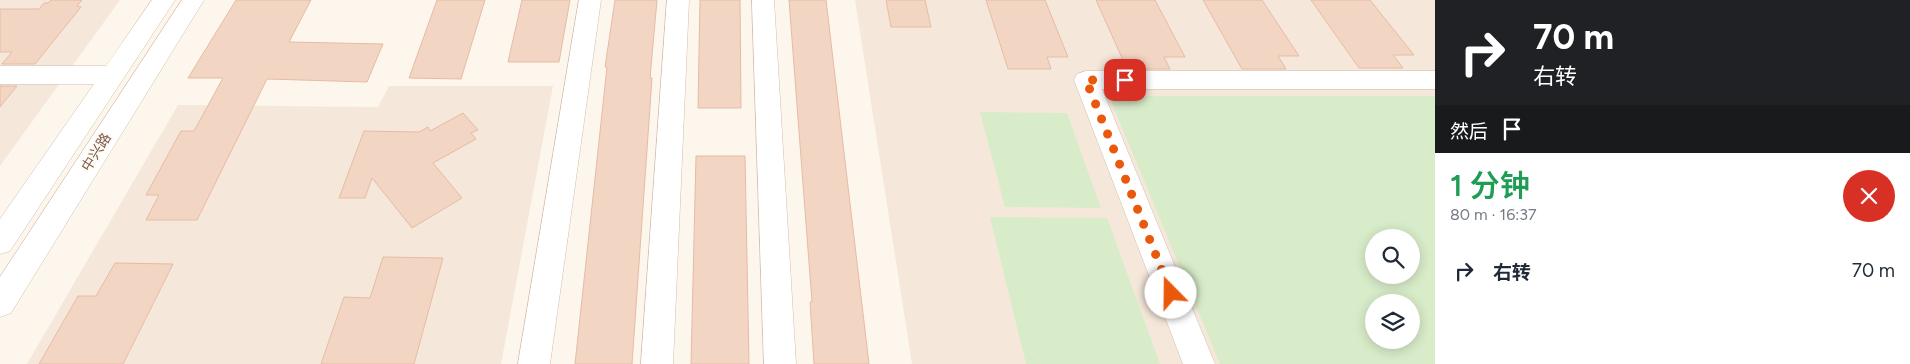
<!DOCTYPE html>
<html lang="zh">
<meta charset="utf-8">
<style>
:root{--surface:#fff;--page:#f2f2f3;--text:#1f2937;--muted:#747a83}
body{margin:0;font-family:Figtree,"Noto Sans SC",sans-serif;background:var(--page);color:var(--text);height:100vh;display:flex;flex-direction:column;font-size:19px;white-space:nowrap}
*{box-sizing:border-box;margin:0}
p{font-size:16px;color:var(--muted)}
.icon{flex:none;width:28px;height:28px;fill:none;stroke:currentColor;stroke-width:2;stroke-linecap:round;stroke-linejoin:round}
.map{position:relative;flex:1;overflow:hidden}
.drawer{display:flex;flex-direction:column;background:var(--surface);width:475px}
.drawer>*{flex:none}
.banner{background:#202124;color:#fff;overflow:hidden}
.tools{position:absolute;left:1365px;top:229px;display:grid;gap:10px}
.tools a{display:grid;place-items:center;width:55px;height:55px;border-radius:50%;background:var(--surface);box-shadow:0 2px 12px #0003;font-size:25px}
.pin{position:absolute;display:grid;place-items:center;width:42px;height:42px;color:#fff;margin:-21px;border-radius:10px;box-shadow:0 2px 8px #0006}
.me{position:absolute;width:55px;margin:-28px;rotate:338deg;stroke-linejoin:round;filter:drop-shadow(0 0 4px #0008)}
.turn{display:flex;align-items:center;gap:18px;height:105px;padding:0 15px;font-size:22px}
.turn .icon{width:65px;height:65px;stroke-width:2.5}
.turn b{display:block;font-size:35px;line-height:42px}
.then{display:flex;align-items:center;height:48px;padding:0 15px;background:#0003;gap:10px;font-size:19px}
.round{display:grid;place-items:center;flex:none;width:52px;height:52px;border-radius:26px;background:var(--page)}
.overview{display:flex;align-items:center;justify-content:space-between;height:85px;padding:0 15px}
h1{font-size:30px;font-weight:600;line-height:38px;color:#1e9e55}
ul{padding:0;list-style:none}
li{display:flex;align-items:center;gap:15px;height:65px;padding:0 15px}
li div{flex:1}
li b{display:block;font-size:19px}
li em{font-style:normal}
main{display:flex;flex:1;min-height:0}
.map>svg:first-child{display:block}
.residential{fill:#f5e8da;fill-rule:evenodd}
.green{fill:#d8ecc9;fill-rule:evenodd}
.building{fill:#f3d5c3;stroke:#e6bba3}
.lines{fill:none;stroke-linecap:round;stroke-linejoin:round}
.minor-casing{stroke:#d1beb0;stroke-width:1}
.minor{fill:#fff;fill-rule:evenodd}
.route{stroke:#ea580c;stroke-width:9;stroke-dasharray:0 16.2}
.labels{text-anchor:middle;stroke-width:4;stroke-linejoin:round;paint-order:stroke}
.street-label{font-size:14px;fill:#7a5c4d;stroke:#fffaf3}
</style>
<main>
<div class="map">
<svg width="1435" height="364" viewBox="0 0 1435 364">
<rect width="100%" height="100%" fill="#fdf6ec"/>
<path class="residential" d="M0 0H120L0 166Z
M855 0H1435V364H912ZM1374 238H1411V275H1374ZM1374 302H1411V340H1374Z
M389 86H553L501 364H27L178 105 378 107Z"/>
<path class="green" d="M1109 96H1435V364H1220ZM1374 238H1411V275H1374ZM1411 302V340H1374V302Z
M980 112 1067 113 1101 208 1005 207Z
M990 217 1107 218 1160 364H1026Z"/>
<path class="building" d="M51 0H82L77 6 81 7 35 64H2L12 52H0V9H39L44 3H48Z
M236 0H311L289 42 383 44 367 82 267 79 197 220H146L159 195H146L181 131H194L223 78H188Z
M437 0H485L461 79 409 78Z
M522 0H570L559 62H508Z
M615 0H657L650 78H652L632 364H575L607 67H605Z
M700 0H740L741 108H698Z
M789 0H826L869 364H814L810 302H812Z
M886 0H925L931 27H891Z
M986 0H1045L1068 57H1047L1051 69H1008Z
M1096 0H1155L1185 57H1164L1170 69H1127Z
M1203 0H1262L1299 56H1278L1286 69H1242Z
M1311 0H1370L1414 55H1393L1403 68H1359Z
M0 86H17L0 107Z
M463 113 478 130 471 133 476 139 433 163 462 198 412 228 372 178 365 198H339L364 131 419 132 428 127 430 131Z
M696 156H745L749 364H691Z
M383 257 443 258 414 364H321L344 297 370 298Z
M115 263 173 264 123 364H39L78 296H96Z"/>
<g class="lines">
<g class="minor-casing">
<path id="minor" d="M152 0H175L10 251 0 254V219L94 84H0V66H106Z
M182 0H204L11 313 0 317V277Z
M579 0H601L550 364H518Z
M667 0H689L673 364H641Z
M752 0H774L796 364H764Z
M1086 71H1435V89H1102L1215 364H1183L1074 80 1077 74Z"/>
</g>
<use href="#minor" class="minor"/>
</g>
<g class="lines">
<path class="route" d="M1125 80H1086L1171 293"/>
</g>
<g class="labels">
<g class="street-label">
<text transform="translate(96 152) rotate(-58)" y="5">中兴路</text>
</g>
</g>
</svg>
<div class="tools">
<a><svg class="icon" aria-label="search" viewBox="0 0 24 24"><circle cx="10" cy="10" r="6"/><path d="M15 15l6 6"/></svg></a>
<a><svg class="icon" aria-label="layers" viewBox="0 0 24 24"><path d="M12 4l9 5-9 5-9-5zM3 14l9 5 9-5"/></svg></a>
</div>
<div class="pin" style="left:1125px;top:80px;background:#d93025"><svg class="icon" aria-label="arrive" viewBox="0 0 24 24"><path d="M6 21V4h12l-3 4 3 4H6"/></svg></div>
<svg class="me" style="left:1171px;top:293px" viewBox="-20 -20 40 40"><circle r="19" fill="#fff"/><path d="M0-13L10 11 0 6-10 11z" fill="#ea580c"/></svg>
</div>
<section class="drawer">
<div class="banner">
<div class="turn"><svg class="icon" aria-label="right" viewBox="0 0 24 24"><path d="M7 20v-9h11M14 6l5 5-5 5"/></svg><div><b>70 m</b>右转</div></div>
<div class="then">然后<svg class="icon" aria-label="arrive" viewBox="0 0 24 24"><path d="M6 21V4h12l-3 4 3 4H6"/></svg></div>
</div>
<div class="overview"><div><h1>1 分钟</h1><p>80 m · 16:37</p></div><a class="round" style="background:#d93025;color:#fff"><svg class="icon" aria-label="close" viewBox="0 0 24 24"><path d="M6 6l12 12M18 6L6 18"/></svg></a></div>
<ul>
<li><svg class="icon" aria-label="right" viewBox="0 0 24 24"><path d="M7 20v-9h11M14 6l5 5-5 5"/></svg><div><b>右转</b></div><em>70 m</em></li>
</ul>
</section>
</main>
